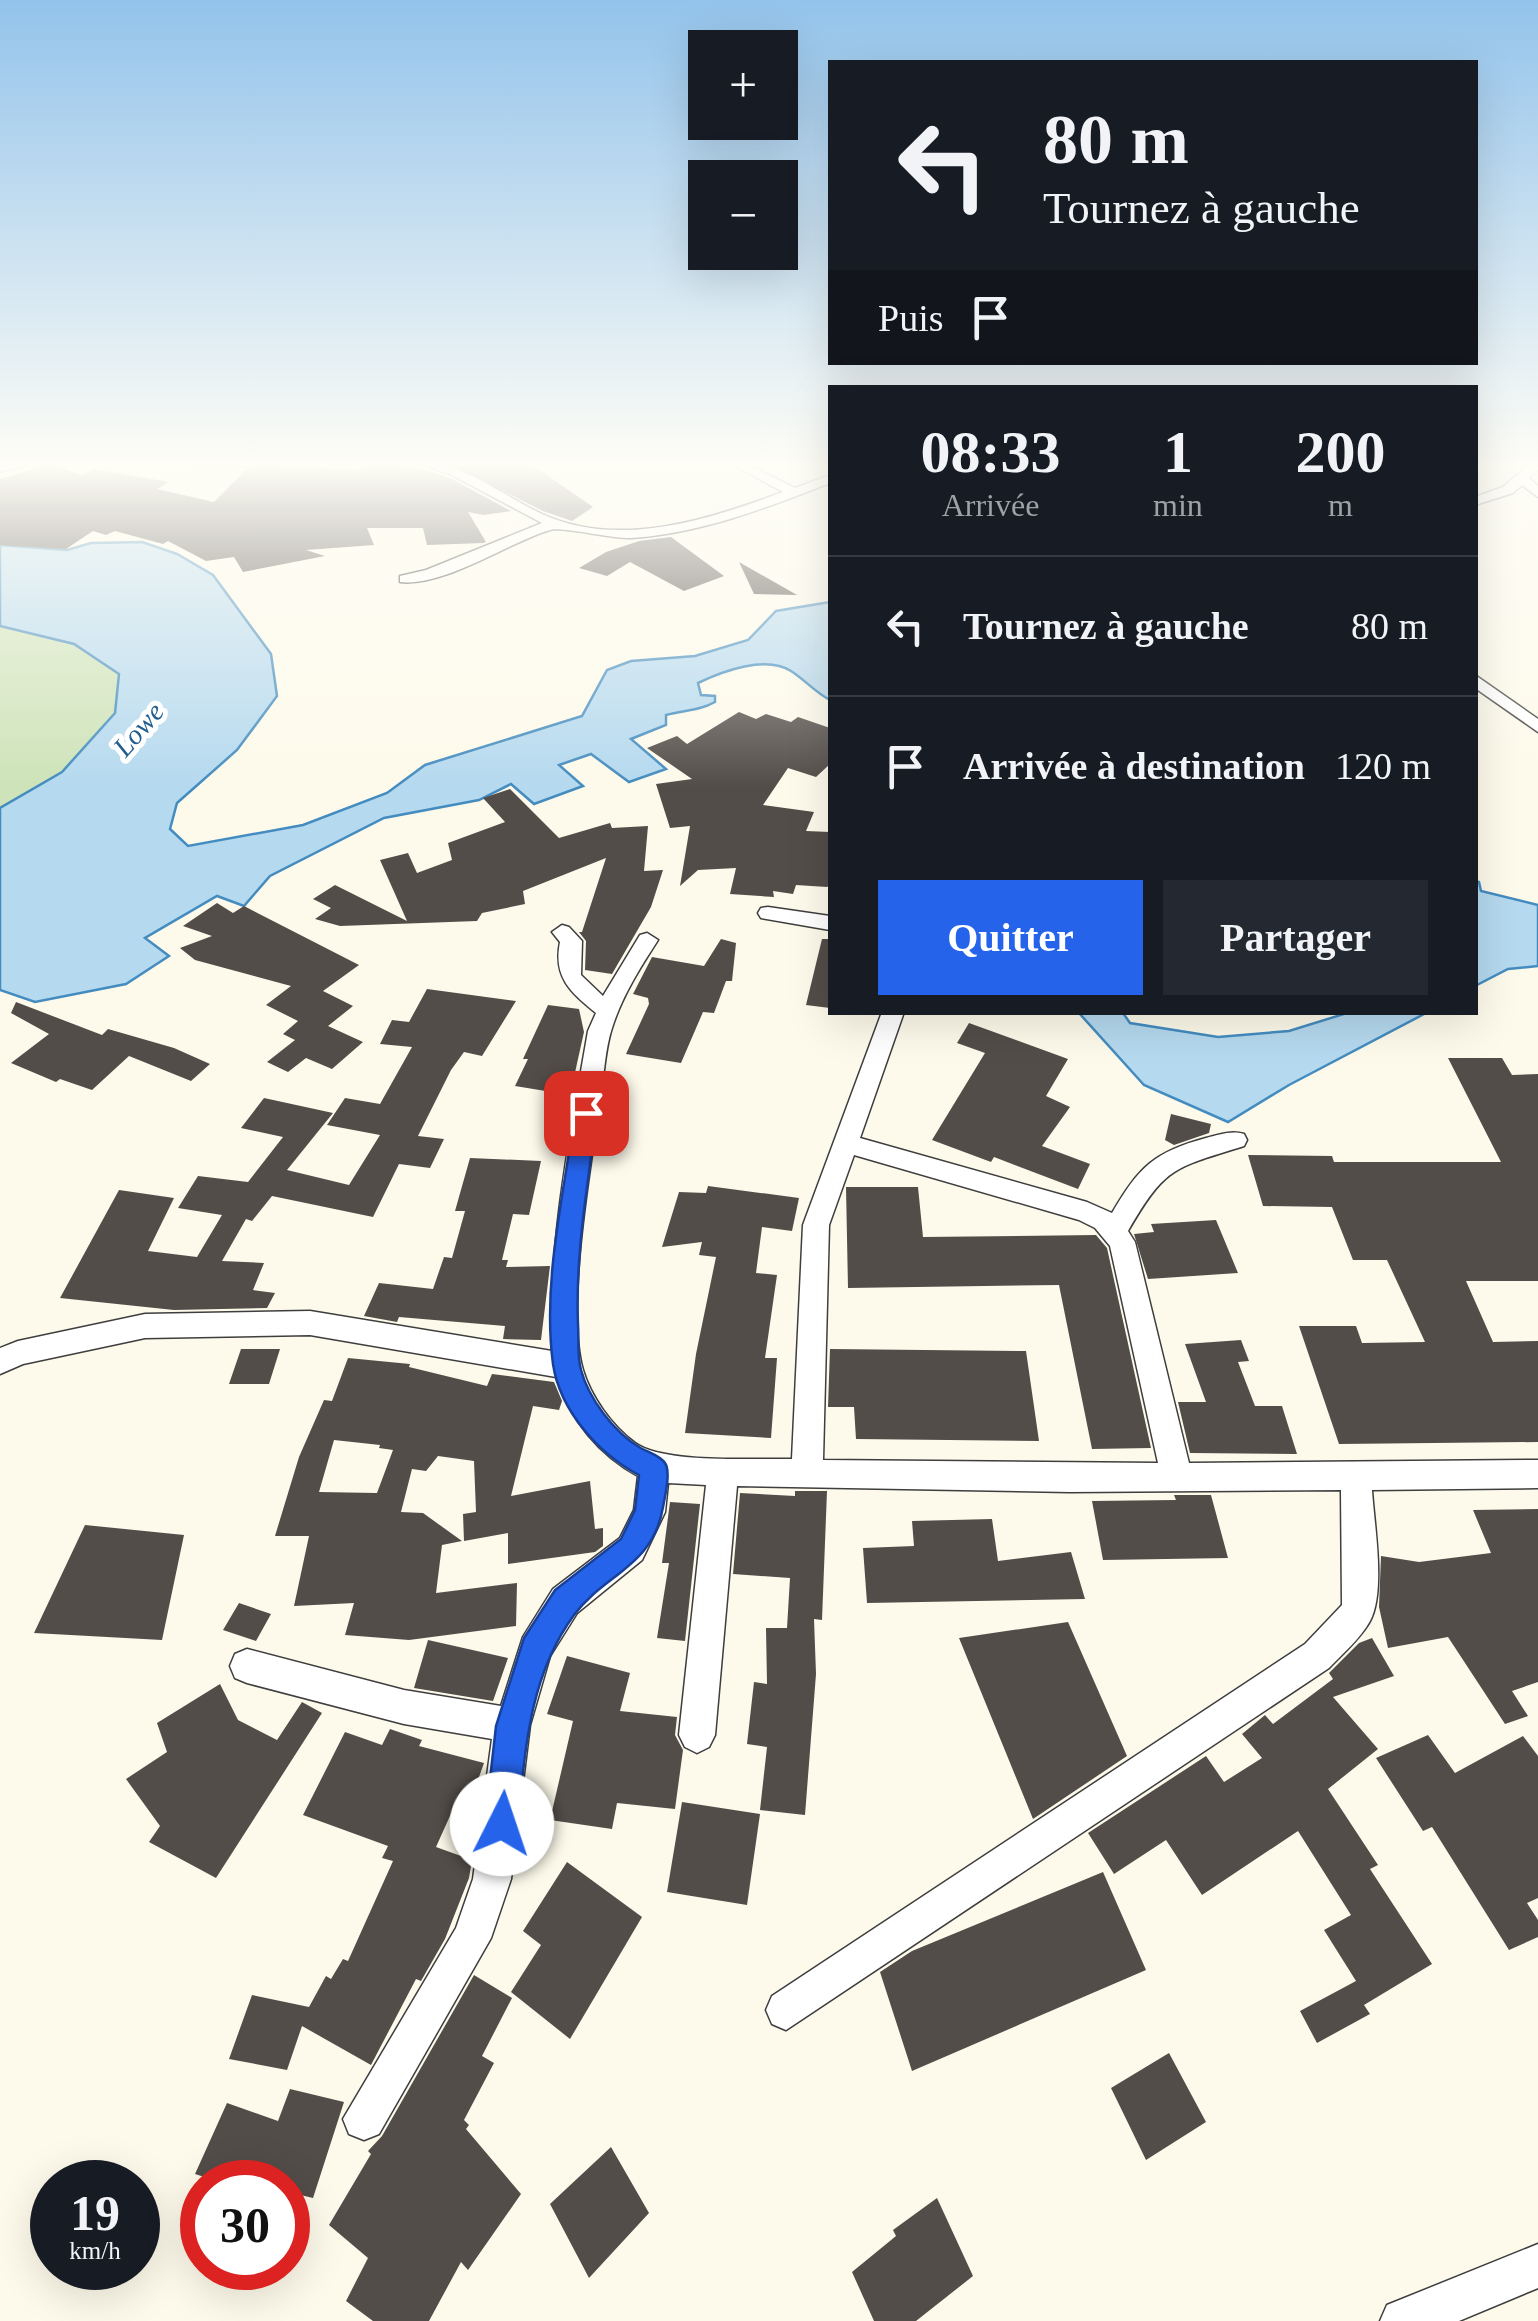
<!DOCTYPE html>
<html lang="fr">
<meta charset="utf-8">
<style>
:root{--surface:#171b24;--page:#242831;--text:#f1f3f6;--muted:#9ea1a6;--line:#363941;--accent:#2563eb}
body{margin:0;font-family:Georgia,serif;background:var(--page);color:var(--text);height:100vh;display:flex;flex-direction:column;font-size:38px;white-space:nowrap}
*{box-sizing:border-box;margin:0}
p{font-size:32px;color:var(--muted)}
.icon{flex:none;width:55px;height:55px;fill:none;stroke:currentColor;stroke-width:2;stroke-linecap:round;stroke-linejoin:round}
.map{position:relative;flex:1;overflow:hidden}
.sheet{position:absolute;left:828px;top:385px;width:650px;height:630px;display:flex;flex-direction:column;background:var(--surface);border-radius:0px;box-shadow:0 10px 40px #0002}
.sheet>*{flex:none}
.top-card{position:absolute;left:828px;top:60px;width:650px;height:305px;border-radius:0px;box-shadow:0 10px 40px #0002;background:#171b24;color:var(--text);overflow:hidden}
.controls{position:absolute;left:688px;top:30px;display:grid;gap:20px}
.controls a{display:grid;place-items:center;width:110px;height:110px;border-radius:0px;background:var(--surface);box-shadow:0 10px 40px #0002;font-size:50px}
.speed{position:absolute;left:30px;top:2160px;display:flex;gap:20px;font-size:50px;font-weight:700;text-align:center}
.speed>*{display:grid;place-content:center;width:130px;height:130px;border-radius:50%;background:var(--surface);box-shadow:0 10px 40px #0002;line-height:1}
.speed small{font-size:25px;font-weight:400}
.speed .limit{border:15px solid #d22;background:#fff;color:#111}
.pin{position:absolute;display:grid;place-items:center;width:85px;height:85px;color:#fff;margin:-42px;border-radius:20px;box-shadow:0 5px 15px #0006}
.me{position:absolute;width:110px;margin:-55px;rotate:4deg;stroke-linejoin:round;filter:drop-shadow(0 0 8px #0008)}
.turn{display:flex;align-items:center;gap:35px;height:210px;padding:0 50px;font-size:45px}
.turn .icon{width:130px;height:130px;stroke-width:2.5}
.turn b{display:block;font-size:70px;line-height:85px}
.then{display:flex;align-items:center;height:95px;padding:0 50px;background:#0003;gap:20px;font-size:38px}
.eta{display:flex;justify-content:space-evenly;align-items:center;height:170px;text-align:center}
.eta b{font-size:60px;font-weight:800;line-height:70px}
.primary-button{display:flex;gap:20px;margin-top:auto;padding:20px 50px}
.primary-button a{flex:1;height:115px;border-radius:0px;background:var(--accent);color:#fff;font-size:40px;font-weight:800;line-height:115px;text-align:center}
.primary-button a+a{background:var(--page);color:var(--text)}
ul{padding:0;list-style:none}
li{display:flex;align-items:center;gap:30px;height:140px;padding:0 50px;border-top:2px solid var(--line)}
li div{flex:1}
li b{display:block;font-size:38px}
li em{font-style:normal}
.map>svg:first-child{display:block}
.green{fill:#cee3b9}
.water{fill:#b5d9ef;stroke:#448cbf;stroke-width:2.5}
.building{fill:#534d49;fill-rule:evenodd}
.lines{fill:none;stroke-linecap:round;stroke-linejoin:round}
.minor-casing{stroke:#3e3e3e;stroke-width:3}
.minor{fill:#fff;fill-rule:evenodd}
.route{fill:#2563eb;stroke:#184099;stroke-width:2.5}
.labels{text-anchor:middle;stroke-width:10;stroke-linejoin:round;paint-order:stroke}
.far-water-label{font-size:28px;font-style:italic;fill:#225e8f;stroke:#fff}
</style>
<div class="map">
<svg width="1538" height="2321" viewBox="0 0 1538 2321">
<rect width="100%" height="100%" fill="#fdfaeb"/>
<path class="green" d="M0 626 74 644 119 674 115 712 62 772 0 808Z"/>
<path class="water" d="M142 542 177 554 213 575 271 654 277 696 237 750 177 803 170 829 188 846 303 825 387 793 425 765 582 716 607 670 631 661 695 656 748 640 776 611 830 602V700C816 693 805 680 791 671 766 655 723 671 698 683L701 695 715 696V702C699 711 684 710 666 715V725L631 739 666 769 629 782 591 754 559 765 583 786 534 804 511 784 479 800 384 818 270 876 244 906 217 896 145 938 169 956 126 984 35 1002 0 990V808L62 772 115 713 119 674 74 644 0 626V545L67 550 91 543Z
M1475 881 1479 882 1481 891 1538 905V966L1508 969 1475 986Z
M1079 1013H1123L1130 1023 1218 1037 1289 1031 1347 1013H1426L1289 1085 1228 1122 1144 1085Z"/>
<path class="building" d="M377 462 420 468 450 478 511 511 483 515 468 512 486 542 483 543 427 545 423 528H367L374 545 306 550 325 556 243 572 234 557 206 561 168 541 163 544 115 531 106 535 93 531 66 549 0 545V479L49 464 82 475 94 469 169 482 157 489 214 502 246 470 259 464 358 470Z
M528 462 593 507 572 521 543 511 448 463Z
M671 537 724 576 684 591 630 562 607 576 579 568 606 552 639 541Z
M739 562 797 595 754 594Z
M739 712 756 719 766 714 791 722 798 717 830 728V764L816 777 788 768 763 805 814 812 806 831 830 832V885L827 887 796 885 793 894 773 891 774 897 730 894 736 868 698 870 680 886 690 826 670 828 656 784 692 779 647 748 677 736 687 744Z
M510 789 559 838 610 823 612 828 648 826 644 871 663 870 651 907 612 974 585 970 586 941 579 932H582L606 858 523 891 525 904 482 913 477 921 340 926 315 919 331 908 313 899 335 885 407 921 380 860 408 853 417 873 452 860 448 843 505 822 483 798Z
M217 903 233 913 244 906 359 965 323 991 353 1006 328 1026 363 1042 332 1069 306 1058 288 1072 267 1062 295 1040 283 1034 298 1021 266 1005 291 986 195 960 180 948 212 936 183 926Z
M721 939 736 943 732 981H726L714 1013 703 1012 681 1063 626 1054 649 1004 648 998 633 994 652 957 704 966Z
M822 939H830V1008L806 1005Z
M427 989 516 1001 482 1056 464 1052 451 1070 418 1136 444 1139 430 1168 399 1164 373 1217 272 1196 252 1221 246 1219 222 1261 264 1263 253 1290 275 1293 267 1308 174 1310 60 1298 119 1190 174 1198 148 1251 197 1257 222 1215 178 1208 198 1176 248 1182 283 1137 241 1128 264 1098 333 1113 287 1170 349 1185 380 1135 327 1125 345 1098 380 1104 412 1047 380 1044 392 1020 409 1022Z
M16 1002 102 1035 108 1029 174 1048 210 1064 191 1081 129 1056 92 1090 60 1079 56 1082 11 1063 49 1034 11 1013Z
M548 1005 579 1009 584 1032 570 1095 515 1086 528 1059H523Z
M969 1023 1068 1059 1046 1096 1070 1107 1042 1146 1090 1164 1078 1189 994 1157 991 1162 932 1140 985 1053 957 1043Z
M1448 1058H1502L1512 1075 1538 1074V1281H1466L1493 1342 1538 1341V1442L1339 1444 1299 1326H1356L1362 1343 1425 1342 1387 1260H1353L1332 1207 1263 1206 1248 1155 1332 1156 1334 1162H1501Z
M1171 1114 1211 1124 1209 1133 1174 1145 1165 1140Z
M470 1158 541 1161 529 1215 513 1214 502 1260H508L506 1267 550 1266 541 1340 503 1339 505 1326 399 1317 397 1322 364 1316 379 1283 433 1289 444 1257 452 1258 465 1211H455Z
M708 1186 799 1198 792 1231 762 1227 756 1273 777 1275 765 1358H777L771 1438 685 1433 696 1354 716 1257 699 1255 702 1242 662 1247 679 1192 706 1193Z
M846 1187H918L923 1237 1096 1235 1107 1248 1151 1448 1092 1449 1059 1285 848 1288Z
M1216 1220 1238 1273 1148 1279 1134 1234 1154 1232 1151 1224Z
M1241 1340 1249 1361 1238 1362 1255 1406H1282L1297 1454 1190 1453 1178 1402H1206L1185 1344Z
M241 1349H280L269 1384H229Z
M830 1349 1026 1351 1039 1441 856 1439 854 1407H828Z
M348 1358 410 1364 409 1367 487 1386 492 1374 554 1382 562 1401 559 1410 533 1406 511 1496 590 1481 595 1529 603 1528V1546L595 1552 508 1564V1533L464 1541 463 1514 476 1512 474 1461 438 1456 426 1471 412 1469 401 1512 423 1513 462 1541 442 1545 436 1593 517 1583 516 1626 409 1640 345 1635 354 1603 294 1606 309 1536H275L299 1457 324 1400 332 1401ZM334 1440 380 1445 379 1448 393 1450 377 1493 319 1492Z
M795 1491H827L822 1620 814 1619 816 1674 805 1815 760 1810 767 1747 747 1744 754 1682 767 1684 766 1628H787L790 1578 733 1574 740 1493 795 1496Z
M1174 1495H1211L1228 1558 1103 1560 1092 1501 1176 1500Z
M670 1502 700 1504 685 1641 657 1638 669 1563H662Z
M1538 1509V1682L1512 1691 1528 1716 1505 1724 1448 1637 1388 1648 1379 1607 1381 1556 1419 1562 1491 1553 1473 1510Z
M992 1519 998 1561 1071 1552 1085 1599 867 1603 863 1548 914 1546 912 1521Z
M85 1525 184 1535 162 1640 34 1633Z
M239 1603 271 1614 256 1641 223 1630Z
M1068 1622 1127 1756 1033 1819 959 1638Z
M1372 1638 1394 1676 1333 1697 1378 1749 1328 1789 1378 1865 1370 1869 1432 1964 1364 2005 1370 2014 1317 2043 1300 2011 1356 1981 1324 1930 1351 1915 1298 1831 1202 1895 1166 1840 1114 1874 1088 1833 1206 1756 1224 1782 1262 1758 1242 1734 1265 1715 1273 1724 1333 1679 1329 1673 1359 1643Z
M428 1640 508 1658 493 1701 414 1688Z
M567 1656 630 1673 620 1711 677 1717 675 1735 683 1750 675 1809 617 1803 612 1829 550 1820 573 1721 547 1714Z
M220 1684 238 1720 277 1740 302 1702 322 1713 216 1878 149 1842 160 1826 126 1779 167 1752 157 1723Z
M390 1729 422 1740 419 1746 484 1763 467 1811 454 1807 436 1847 472 1860 469 1878 445 1939 421 1981 416 1979 371 2065 302 2026 287 2070 229 2059 252 1995 309 2007 326 1976 331 1979 343 1959 348 1961 393 1861 382 1858 388 1846 303 1815 345 1732 382 1745Z
M1428 1735 1455 1773 1523 1736 1538 1756V1898L1527 1903 1538 1920V1937L1509 1950 1432 1827 1423 1831 1376 1758Z
M682 1802 760 1814 747 1905 667 1892Z
M567 1862 642 1917 570 2039 511 1992 541 1945 523 1931Z
M1103 1872 1146 1970 912 2071 880 1972 912 1951Z
M474 1975 512 1998 482 2056 494 2063 464 2120 469 2125 466 2129 521 2194 468 2270 461 2262 429 2321H373L346 2301 368 2258 329 2225 371 2154 368 2151 382 2136Z
M1169 2053 1206 2122 1146 2160 1111 2088Z
M290 2089 344 2102 313 2198 288 2192V2182H220L195 2174 227 2103 278 2121Z
M611 2147 649 2213 589 2278 550 2204Z
M937 2198 973 2276 916 2321H874L852 2272 896 2236 893 2230Z"/>
<g class="lines">
<g class="minor-casing">
<path id="minor" d="M14 462H42L0 472V464Z
M187 462H256L250 466H193Z
M415 462C465 462 499 494 542 514 619 549 708 520 783 492L728 462H743L795 488 830 475V483C766 508 702 533 632 538 612 539 560 526 550 530 507 543 444 587 400 582V576L426 570 542 523 452 475Z
M1532 462H1538V470L1529 478 1538 486V497L1522 485 1513 493 1475 505V497L1503 487Z
M1475 675 1538 719V732L1475 688Z
M768 907 830 916V930L761 918 758 913 761 908Z
M562 925 569 927 582 941 581 975 603 996 640 935 647 933 658 940C640 968 622 996 612 1028 605 1049 604 1074 601 1096 591 1163 565 1308 583 1370 591 1397 612 1426 635 1443 663 1464 755 1458 792 1459L803 1225 882 1012H904L860 1138 1087 1202 1112 1213C1139 1167 1154 1152 1206 1138 1218 1135 1231 1130 1244 1134L1247 1140 1244 1146C1175 1168 1166 1165 1128 1231L1135 1242 1189 1463 1538 1460V1488L1372 1490C1374 1524 1386 1591 1370 1621 1361 1638 1342 1654 1329 1668L786 2030 772 2024 766 2010 772 1996 1305 1644 1342 1605 1341 1490 1070 1492 737 1486 715 1735 709 1747 697 1753 685 1747 679 1735 706 1485 668 1483 665 1512 642 1560 577 1613 550 1656 530 1725 511 1879 491 1938 379 2134 364 2140 349 2134 343 2119 456 1928 473 1879 492 1739 404 1724 247 1683 235 1678 230 1666 235 1654 247 1649 404 1690 501 1706 523 1637 553 1589 620 1538 634 1510 638 1476C598 1454 571 1420 556 1377L310 1335 145 1338 23 1364 0 1374V1348L18 1341 145 1314 310 1311 552 1351C548 1244 570 1136 588 1031L596 1013C570 992 553 977 560 942L552 932ZM854 1155 1079 1220 1095 1228 1110 1246 1158 1463 823 1460 829 1225Z
M1538 2244V2288L1459 2321H1380L1387 2305Z"/>
</g>
<use href="#minor" class="minor"/>
</g>
<linearGradient id="sky" x2="0" y2="1"><stop stop-color="#93c3eb"/><stop offset="0.59" stop-color="#fefdf6"/><stop offset="1" stop-color="#fefdf6" stop-opacity="0"/></linearGradient>
<rect width="1538" height="787" fill="url(#sky)"/>
<path class="route" d="M586 1105 597 1113C588 1183 575 1254 578 1325 579 1339 577 1356 581 1370 589 1399 614 1432 639 1447 647 1452 660 1455 665 1463 671 1472 665 1496 663 1507 653 1567 604 1574 574 1615 529 1676 525 1751 518 1824L513 1836 502 1841 490 1836 485 1824 496 1726 524 1638 555 1590 621 1539 635 1510 639 1475C599 1454 560 1411 553 1364 542 1282 564 1194 575 1113Z"/>
<g class="labels">
<g class="far-water-label">
<text transform="translate(138 729) rotate(-49)" y="10">Lowe</text>
</g>
</g>
</svg>
<div class="controls">
<a>+</a>
<a>−</a>
</div>
<div class="speed"><div>19<small>km/h</small></div><div class="limit">30</div></div>
<div class="pin" style="left:586px;top:1113px;background:#d93025"><svg class="icon" aria-label="arrive" viewBox="0 0 24 24"><path d="M6 21V4h12l-3 4 3 4H6"/></svg></div>
<svg class="me" style="left:502px;top:1824px" viewBox="-20 -20 40 40"><circle r="19" fill="#fff"/><path d="M0-13L10 11 0 6-10 11z" fill="#2563eb"/></svg>
<div class="top-card">
<div class="turn"><svg class="icon" aria-label="left" viewBox="0 0 24 24"><path d="M17 20v-9H6M10 6l-5 5 5 5"/></svg><div><b>80 m</b>Tournez à gauche</div></div>
<div class="then">Puis<svg class="icon" aria-label="arrive" viewBox="0 0 24 24"><path d="M6 21V4h12l-3 4 3 4H6"/></svg></div>
</div>
<section class="sheet">
<div class="eta">
<div><b>08:33</b><p>Arrivée</p></div>
<div><b>1</b><p>min</p></div>
<div><b>200</b><p>m</p></div>
</div>
<ul>
<li><svg class="icon" aria-label="left" viewBox="0 0 24 24"><path d="M17 20v-9H6M10 6l-5 5 5 5"/></svg><div><b>Tournez à gauche</b></div><em>80 m</em></li>
<li><svg class="icon" aria-label="arrive" viewBox="0 0 24 24"><path d="M6 21V4h12l-3 4 3 4H6"/></svg><div><b>Arrivée à destination</b></div><em>120 m</em></li>
</ul>
<div class="primary-button"><a>Quitter</a><a>Partager</a></div>
</section>
</div>
